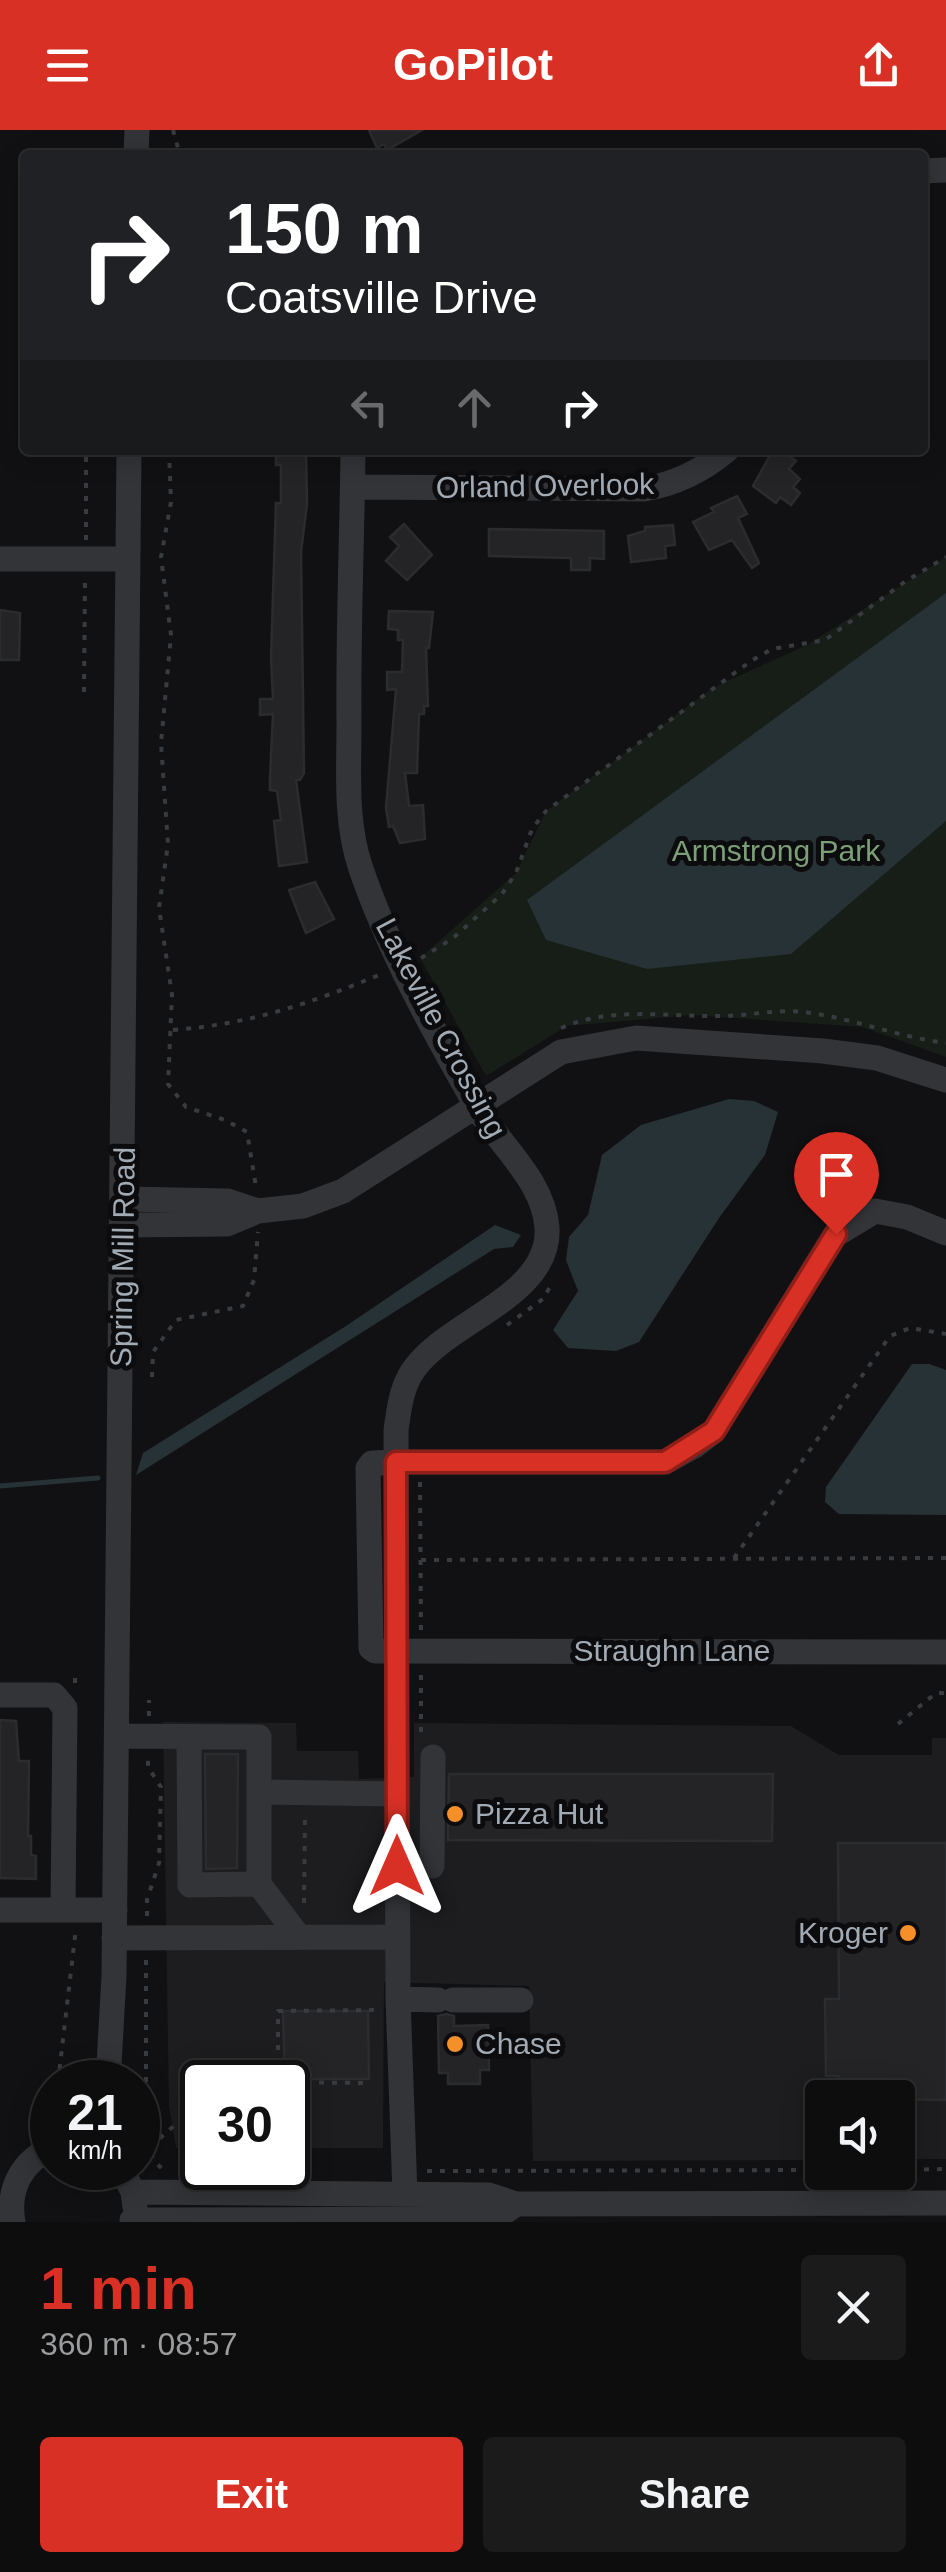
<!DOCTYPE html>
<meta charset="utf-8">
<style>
:root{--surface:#0d0d0e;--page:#1b1b1c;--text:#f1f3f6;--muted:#9a9c9e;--line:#2d2d2e;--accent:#d93025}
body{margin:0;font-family:Arial,sans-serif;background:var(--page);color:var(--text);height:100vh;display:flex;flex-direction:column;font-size:38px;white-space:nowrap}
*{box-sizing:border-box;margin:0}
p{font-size:32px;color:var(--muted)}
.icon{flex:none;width:55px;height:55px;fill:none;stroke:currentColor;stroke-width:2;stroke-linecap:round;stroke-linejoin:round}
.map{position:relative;height:2092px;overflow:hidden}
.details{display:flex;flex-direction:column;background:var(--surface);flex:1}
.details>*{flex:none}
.banner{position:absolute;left:20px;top:20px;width:908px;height:305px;border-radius:10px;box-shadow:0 5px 25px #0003,0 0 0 2px var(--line);background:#202124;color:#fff;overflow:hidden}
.fabs{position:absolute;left:805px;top:1950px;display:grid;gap:20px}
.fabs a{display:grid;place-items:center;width:110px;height:110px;border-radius:10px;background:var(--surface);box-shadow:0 5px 25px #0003,0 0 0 2px var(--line);font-size:50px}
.speed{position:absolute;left:30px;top:1930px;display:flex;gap:20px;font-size:50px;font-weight:700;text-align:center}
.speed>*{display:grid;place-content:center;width:130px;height:130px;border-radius:50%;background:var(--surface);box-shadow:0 5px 25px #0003,0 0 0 2px var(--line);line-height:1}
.speed small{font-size:25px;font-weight:400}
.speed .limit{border:5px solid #111;border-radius:15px;background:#fff;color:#111}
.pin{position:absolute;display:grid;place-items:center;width:85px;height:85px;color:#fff;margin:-102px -42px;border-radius:50% 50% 50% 0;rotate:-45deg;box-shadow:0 0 10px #0007}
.pin .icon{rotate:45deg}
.me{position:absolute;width:110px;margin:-55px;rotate:0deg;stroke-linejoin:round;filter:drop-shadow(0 0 8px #0008)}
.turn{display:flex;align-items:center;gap:35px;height:210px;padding:0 40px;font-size:45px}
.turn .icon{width:130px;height:130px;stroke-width:2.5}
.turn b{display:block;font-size:70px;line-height:85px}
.lanes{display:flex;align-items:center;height:95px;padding:0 40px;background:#0003;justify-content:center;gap:50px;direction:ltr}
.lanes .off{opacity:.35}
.round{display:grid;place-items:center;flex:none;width:105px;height:105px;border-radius:10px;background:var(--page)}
.summary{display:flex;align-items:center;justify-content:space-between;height:170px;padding:0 40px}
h1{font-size:60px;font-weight:800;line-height:75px;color:var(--accent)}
.button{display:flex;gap:20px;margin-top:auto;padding:20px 40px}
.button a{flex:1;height:115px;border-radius:10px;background:var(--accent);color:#fff;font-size:40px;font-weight:800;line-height:115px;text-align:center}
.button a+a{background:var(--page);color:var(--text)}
header{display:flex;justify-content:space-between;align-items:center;height:130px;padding:0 40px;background:var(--accent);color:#fff;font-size:45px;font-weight:800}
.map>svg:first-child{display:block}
.built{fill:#1d1d20}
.green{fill:#171d17}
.water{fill:#273236}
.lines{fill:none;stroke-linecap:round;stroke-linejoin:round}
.stream{stroke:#273236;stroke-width:5}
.building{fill:#242427;stroke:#2b2c2f;stroke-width:2.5}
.path{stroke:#383b3f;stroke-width:4;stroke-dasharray:5 8;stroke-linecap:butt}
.minor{stroke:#323438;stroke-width:25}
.route-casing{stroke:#8d1f18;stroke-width:25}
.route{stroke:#d93025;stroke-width:18}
.poi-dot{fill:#f58f27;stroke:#0c0c0e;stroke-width:4}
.labels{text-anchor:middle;stroke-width:10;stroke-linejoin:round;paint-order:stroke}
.street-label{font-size:30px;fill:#a2aab4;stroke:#0c0c0e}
.park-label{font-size:30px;fill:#7c9f78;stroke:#0c0c0e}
.poi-label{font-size:30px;fill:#a2aab4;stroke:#0c0c0e;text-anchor:start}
</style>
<header><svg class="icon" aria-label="menu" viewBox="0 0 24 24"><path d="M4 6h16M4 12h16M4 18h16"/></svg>GoPilot<svg class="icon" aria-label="share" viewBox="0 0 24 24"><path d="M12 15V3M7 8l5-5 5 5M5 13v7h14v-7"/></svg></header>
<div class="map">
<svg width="946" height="2092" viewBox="0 0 946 2092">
<rect width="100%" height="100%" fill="#111113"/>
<path class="built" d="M163 1592 296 1593 297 1621H358L359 1649 414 1647V1593L791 1596 839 1625H932V1608H946V2029H898V1968H822V2030L533 2031 529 1856 384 1852 383 2018H288V1952H202V2018H176L169 1976Z"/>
<path class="green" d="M946 427V927L862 897 692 885 567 896 486 946 420 828 516 743 546 681 714 557 807 515Z"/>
<path class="water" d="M946 463V691L791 824 647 839 546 810 527 770Z
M729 969 754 971 778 982 765 1025 719 1088 639 1212 616 1221 568 1218 553 1200 578 1161 566 1130 569 1107 588 1085 602 1025 641 995Z
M495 1095 521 1105 513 1117 494 1119 136 1345 143 1323 346 1196Z
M912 1234H929L946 1240V1385L839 1384 825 1372 826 1357Z"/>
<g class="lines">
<path class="stream" d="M0 1356 98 1348"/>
</g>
<path class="building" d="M369 0H422L387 20 384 14 377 18Z
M276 320H306L307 374 301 422 304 643 300 650H296L307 732 279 736 274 691 281 690 277 661 270 660V648L273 584 260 585V569H273L271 528 276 373H281V335H276Z
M773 320H782L796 331 789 339 800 349 793 357 800 363 791 375 780 367 776 373 753 356Z
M737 366 747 384 738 388 759 433 752 438 732 410 709 420 693 392 714 382 711 378Z
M404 394 432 425 407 450 386 431 399 416 390 407Z
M673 395 675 415 665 416 666 428 631 432 628 406 645 401V397Z
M489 399 604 401V429L590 428V440H571V428L489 426Z
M0 480 20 483 19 530H0Z
M389 481 433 482 429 518H426L428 576H424V584H419L417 643H405L409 676 423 675 425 709 400 713 393 696 389 697 386 678 396 559 387 560V542H402L403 510H398V500L388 499Z
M315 752 334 789 306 803 289 760Z
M0 1590 16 1591 19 1631H29L28 1706H31V1725L36 1726V1749L0 1748Z
M205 1624H238L237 1738 206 1739Z
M449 1644H773L772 1711 448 1710Z
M838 1713H946V1970L839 1968V1946H826L825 1869H839Z
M283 1881H368L369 1949H285Z
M446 1884 454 1886V1896L488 1895 489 1940H480V1954H448V1943H439L438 1886Z"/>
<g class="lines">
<path class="path" d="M173 0 180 25
M169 320 171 372 161 427 171 505 161 613 168 714 159 778 172 865 168 954 186 977 225 990 247 1002 256 1057
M86 410V320
M84 562 85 450
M421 828 452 809 502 764 516 743 532 699 546 681 751 531 772 519 825 510 906 451 946 427
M561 898C612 876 666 887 720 886 747 886 776 879 804 882 852 888 898 907 946 913
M173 900C252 894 311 873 384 843
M507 1195 543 1169 551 1155
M152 1247 153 1222 176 1190 243 1176 254 1150 258 1102
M420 1352 421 1502
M734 1428 890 1206 910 1198 946 1204
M421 1430 946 1428
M75 1548V1559
M149 1586V1570
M898 1594 936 1563H946
M421 1602V1542
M304 1773 305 1683
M147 1786V1770L159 1733 161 1657 148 1637V1626
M146 1830V2001L150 2026 163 2040
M58 1952 76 1798
M363 1953 278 1952V1881L377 1880
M47 1997 52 1978
M150 2017 176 1994
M898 2040 946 2039
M427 2041 822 2040"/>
<path class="minor" d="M136 25 137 0
M922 41 946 40
M353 320C352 411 348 502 349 593 349 641 345 690 360 736 388 819 433 900 476 975 498 1014 544 1050 547 1098 551 1167 445 1191 412 1242 401 1259 399 1280 396 1300L398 1869 405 2064
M353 357 644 359C676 354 702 341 727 320
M0 429H126
M124 1069 228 1071 258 1081
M124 1095 227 1094 258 1081 303 1076 343 1061 561 922 636 908 823 921 877 928 946 950
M946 1103 907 1087 875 1081 835 1105 714 1301 696 1315 665 1332H396L372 1333 368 1338 371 1518 375 1521 946 1522
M0 1565H54L65 1578 63 1780
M117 1606 259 1607V1754L190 1755 189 1607
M261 1662 397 1664
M432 1736 433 1627
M259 1754 299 1807
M0 1780H115
M114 1808 398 1807
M398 1869 438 1870
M453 1870H521
M108 1952 114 1846 129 320
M121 2038 133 2062 135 2077
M133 2062 489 2065 516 2074 946 2073
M132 2090 495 2089 516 2074
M13 2092C7 2059 22 2031 52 2018"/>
</g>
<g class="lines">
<g class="route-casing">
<path id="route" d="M397 1736 396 1332H665L714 1301 836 1104"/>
</g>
<use href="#route" class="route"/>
</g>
<g class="poi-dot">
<circle cx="455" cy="1684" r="10"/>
<circle cx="908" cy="1803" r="10"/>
<circle cx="455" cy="1914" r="10"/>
</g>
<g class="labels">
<g class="street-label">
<text transform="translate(545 356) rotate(-1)" y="10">Orland Overlook</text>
<text transform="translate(441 898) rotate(62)" y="10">Lakeville Crossing</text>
<text transform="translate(123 1127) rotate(-89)" y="10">Spring Mill Road</text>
<text x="672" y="1531">Straughn Lane</text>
</g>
<g class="park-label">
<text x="776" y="731">Armstrong Park</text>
</g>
<g class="poi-label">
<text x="475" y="1694">Pizza Hut</text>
<text x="888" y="1813" text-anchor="end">Kroger</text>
<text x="475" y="1924">Chase</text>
</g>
</g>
</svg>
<div class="fabs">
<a><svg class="icon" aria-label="sound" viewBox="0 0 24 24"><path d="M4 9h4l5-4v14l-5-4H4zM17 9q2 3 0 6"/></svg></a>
</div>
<div class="speed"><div>21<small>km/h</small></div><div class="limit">30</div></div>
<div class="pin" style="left:836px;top:1104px;background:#d93025"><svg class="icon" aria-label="arrive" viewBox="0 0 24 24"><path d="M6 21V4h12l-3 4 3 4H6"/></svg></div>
<svg class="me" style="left:397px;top:1736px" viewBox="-20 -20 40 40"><path d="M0-17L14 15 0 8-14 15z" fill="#d93025" stroke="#fff" stroke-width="4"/></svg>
<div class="banner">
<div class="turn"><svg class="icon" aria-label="right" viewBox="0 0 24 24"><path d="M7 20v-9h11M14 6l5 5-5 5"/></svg><div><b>150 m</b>Coatsville Drive</div></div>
<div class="lanes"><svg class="icon off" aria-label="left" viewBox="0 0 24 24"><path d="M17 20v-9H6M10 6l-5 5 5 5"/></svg><svg class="icon off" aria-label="ahead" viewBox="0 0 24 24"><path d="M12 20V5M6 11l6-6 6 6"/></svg><svg class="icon" aria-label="right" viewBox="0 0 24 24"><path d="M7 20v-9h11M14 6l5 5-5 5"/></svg></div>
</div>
</div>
<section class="details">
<div class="summary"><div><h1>1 min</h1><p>360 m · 08:57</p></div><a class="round"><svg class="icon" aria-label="close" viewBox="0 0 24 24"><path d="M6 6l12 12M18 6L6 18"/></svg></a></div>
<div class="button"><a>Exit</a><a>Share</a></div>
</section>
